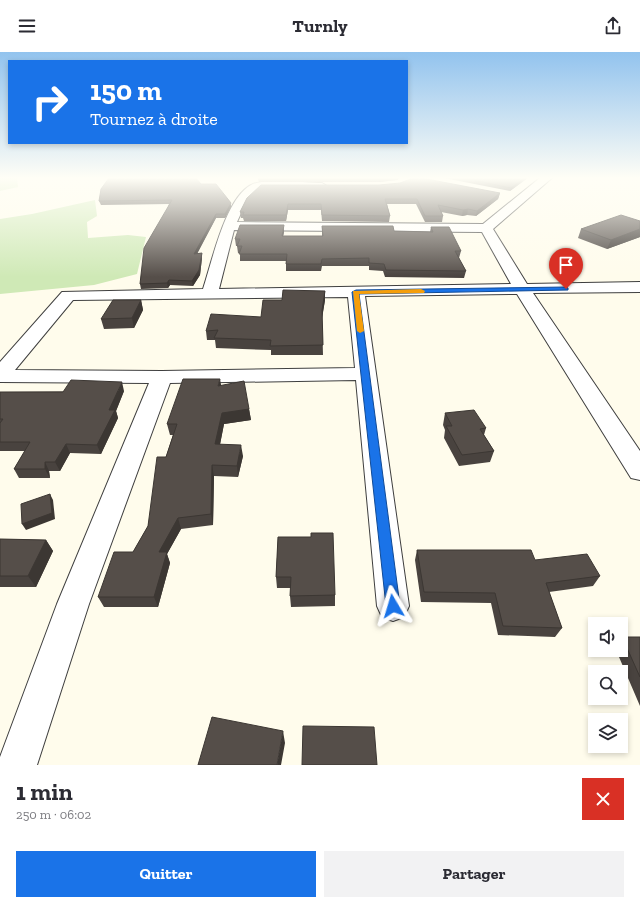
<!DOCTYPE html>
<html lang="fr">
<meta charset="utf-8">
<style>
:root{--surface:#fff;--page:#f2f2f3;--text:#2b2b33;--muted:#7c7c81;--accent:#1a73e8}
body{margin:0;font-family:"Zilla Slab",serif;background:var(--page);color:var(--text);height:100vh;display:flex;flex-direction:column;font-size:15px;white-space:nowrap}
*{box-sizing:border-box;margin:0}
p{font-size:13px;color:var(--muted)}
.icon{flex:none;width:22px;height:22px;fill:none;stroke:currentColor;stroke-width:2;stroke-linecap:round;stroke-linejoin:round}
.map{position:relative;height:713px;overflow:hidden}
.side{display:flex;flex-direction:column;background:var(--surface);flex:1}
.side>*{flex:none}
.guide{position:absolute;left:8px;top:8px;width:400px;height:84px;border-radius:0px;box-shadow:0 2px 6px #0003;background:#1a73e8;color:#fff;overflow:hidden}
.fabs{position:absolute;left:588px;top:565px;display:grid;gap:8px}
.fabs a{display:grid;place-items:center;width:40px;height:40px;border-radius:0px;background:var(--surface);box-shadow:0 2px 6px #0003;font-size:20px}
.pin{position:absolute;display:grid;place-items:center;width:34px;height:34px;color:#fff;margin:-41px -17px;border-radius:50% 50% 50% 0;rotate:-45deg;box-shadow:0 0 4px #0007}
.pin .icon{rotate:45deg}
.me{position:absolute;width:44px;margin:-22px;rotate:353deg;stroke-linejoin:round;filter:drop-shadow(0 0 3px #0008)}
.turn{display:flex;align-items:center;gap:14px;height:84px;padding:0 16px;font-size:18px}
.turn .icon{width:52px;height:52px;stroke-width:2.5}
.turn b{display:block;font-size:28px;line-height:34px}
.round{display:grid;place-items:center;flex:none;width:42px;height:42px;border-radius:0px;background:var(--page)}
.head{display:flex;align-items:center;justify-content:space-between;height:68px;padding:0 16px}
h1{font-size:24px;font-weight:700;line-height:30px}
.action{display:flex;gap:8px;margin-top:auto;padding:8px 16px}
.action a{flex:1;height:46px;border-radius:0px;background:var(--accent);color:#fff;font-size:16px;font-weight:700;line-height:46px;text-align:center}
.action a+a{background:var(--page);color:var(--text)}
header{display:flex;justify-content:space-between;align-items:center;height:52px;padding:0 16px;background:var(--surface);font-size:18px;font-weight:700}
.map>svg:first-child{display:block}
.green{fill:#cfe9b6}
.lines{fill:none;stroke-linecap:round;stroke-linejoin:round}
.minor-casing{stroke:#3f3f3f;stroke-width:2}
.minor{fill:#fff;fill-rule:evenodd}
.wall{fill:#49433f}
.shaded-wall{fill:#3c3733}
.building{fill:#554e49;stroke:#3c3733}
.route{fill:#1a73e8;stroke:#114b97}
.slow{fill:#f59e0b}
</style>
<header><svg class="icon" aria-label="menu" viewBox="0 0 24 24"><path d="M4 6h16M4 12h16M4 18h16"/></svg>Turnly<svg class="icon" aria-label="share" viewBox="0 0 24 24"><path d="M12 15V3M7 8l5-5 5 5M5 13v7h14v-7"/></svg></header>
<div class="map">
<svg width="640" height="713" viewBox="0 0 640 713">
<rect width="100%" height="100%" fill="#fffcec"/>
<path class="green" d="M0 125H17L18 135 0 139Z
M95 148 97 164 87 170 88 186 128 183 146 185 137 222 94 233 0 242V167L32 162Z"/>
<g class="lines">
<g class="minor-casing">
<path id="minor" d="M541 125H553L493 177 527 232 640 230V240L533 241 640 399V428L631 426 517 242 365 244 409 554 404 565 393 569 382 565 377 554 356 328 170 331 89 552 37 713H0V705L57 552 149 331 0 330V310L62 240 203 237C212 210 225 147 251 133 263 126 307 131 322 131L327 134 322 137C309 137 265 132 257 139 247 147 242 159 237 170L483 172ZM234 178 482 180 511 232 219 237ZM348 245 355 316 162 319 15 318 73 248Z"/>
</g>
<use href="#minor" class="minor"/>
</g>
<path class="wall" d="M260 125H401L397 128 379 130H259L258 127Z
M439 125H529L510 139Z
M201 132 231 155 225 166H216L197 201H202V206L200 223 193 234 170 233 168 236 141 237 140 232 169 152 101 153 99 149Z
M500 141 498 147 476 164 467 163 462 164 441 160 443 164 442 170H425L416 152H387L390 164 389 170 322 169 321 158H288L286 169H244L243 166H241L240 160 247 146Z
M640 169V185L607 197 578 186 581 177Z
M322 174 394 179 430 180 431 175 461 199 459 206 466 219 464 226 385 225 383 219 369 218V214H322L321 219H286V209H240V201H238L237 194H236L235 187 284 180 283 184H322Z
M325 239V248L322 265 323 303H271V298L216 296 215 288H207L206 279 261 265 282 248Z
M141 248 143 258 134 276 104 277 101 267Z
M221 334 249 357 251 368 224 372 220 392 243 404 238 425 214 424 213 473 181 477 167 502 170 511 158 555H104L98 545 133 500 148 474 166 405 173 383H170L167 372Z
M124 339 116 359 118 366 101 402 70 401 60 419H49L50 426H19L14 417 25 399H0V340Z
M445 361 486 376 484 383 494 399 490 410 459 414 444 386 445 378 443 373Z
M278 485 335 543V554L291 555 290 544 291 536H277L276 525Z
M0 487 46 488 53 499 36 535H0Z
M417 498 535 508 600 524 593 534 549 540 562 576 555 585 498 583 491 551 421 550 415 508Z
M622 585H640V654L616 598H621V586Z"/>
<path class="shaded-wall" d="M401 125 397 128 379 130V126Z
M525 125H529L510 139 511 136Z
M500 141 498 147 476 164 477 159Z
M231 151V155L225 166V162Z
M288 152V158L286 169V163Z
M468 157 467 163 462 164 463 158Z
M216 162V166L195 206 194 202Z
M284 173V180L282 190V184Z
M640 177V185L607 197 611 188Z
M202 201V206L200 223 193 234 192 229Z
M169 228 170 233 168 236 167 231Z
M325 239V248L322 267V258Z
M141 248 143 258 134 276 132 266Z
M220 327 222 338 218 334Z
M122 330 124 339 116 359 118 366 101 402 97 393 109 358Z
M249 357 251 368 224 372 218 403 215 392 222 361Z
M66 392 70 401 60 419 55 410Z
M241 393 243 404 238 425 237 414Z
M45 410 49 419 50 426 45 417Z
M212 413 214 424 213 473 211 462Z
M50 442 53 448 55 467 26 478 22 472Z
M178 466 181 477 167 502 170 511 158 555 154 545 159 500Z
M46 488 53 499 36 535 28 524Z
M283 679 285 691 281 713H277Z"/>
<path class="building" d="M127 125H195L201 132H216L231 151 225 162H216L194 202 202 201 199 218 192 229 169 228 167 231 140 232 144 196 172 148 99 149 101 137 109 126Z
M260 125H382L258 127Z
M416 125 500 141 477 159 468 157 463 158 438 153 443 164H425L417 147H385L390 164 322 163 321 152H288L286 163H243L244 160H240L247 146 261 133H379L400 131Z
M459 125H525L511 136Z
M621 163 640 169V177L611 188 581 177Z
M240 173H284L282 184H323L322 174H393L394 179 433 180 431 175H449L461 199H455L466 219 386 218 384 212 369 211V206L322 207 321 212H286L287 202H239L242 194H237L240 187H235Z
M283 238 325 239 322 258 323 293 270 294 271 288 214 286 218 278 206 279 211 262 261 265 263 248H282Z
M113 248H141L132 266 101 267Z
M183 327H220L218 334 244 329 249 357 222 361 215 392 241 393 237 414 212 413 211 462 178 466 159 500H167L154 545H98L114 500H133L148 474 157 405H166L177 372H167Z
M71 328 122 330 109 358H115L97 393 66 392 55 410H45V417H14L30 390H0V371L3 367H0V340H63Z
M474 358 486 376 480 377 494 399 462 403 446 374H452L445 361Z
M50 442 52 461 22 472 21 452Z
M311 481H333L335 543 290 544 291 525H276L278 485H311Z
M0 487 46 488 28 524H0Z
M417 498H531L535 508 587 502 600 524 546 531 562 576 503 574 495 541 424 540Z
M622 585H640V625Z
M212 665 283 679 277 713H198Z
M303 674 374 675 377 713H302Z"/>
<linearGradient id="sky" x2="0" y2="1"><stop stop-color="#92c3ee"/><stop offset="0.56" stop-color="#fffef6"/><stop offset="1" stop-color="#fffef6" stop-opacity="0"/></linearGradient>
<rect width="640" height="225" fill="url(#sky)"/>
<path class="route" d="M566 235 568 236V238L359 242 400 554 398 558 393 560 388 558 386 554 352 240 356 238Z"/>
<path class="slow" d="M421 237 425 239 424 241 359 242 364 279 360 281 357 279 353 239Z"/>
</svg>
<div class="fabs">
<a><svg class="icon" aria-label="sound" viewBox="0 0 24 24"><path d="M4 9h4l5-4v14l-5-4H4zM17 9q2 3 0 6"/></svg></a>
<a><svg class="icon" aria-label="search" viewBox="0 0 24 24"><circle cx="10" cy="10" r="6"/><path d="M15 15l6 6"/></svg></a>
<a><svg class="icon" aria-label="layers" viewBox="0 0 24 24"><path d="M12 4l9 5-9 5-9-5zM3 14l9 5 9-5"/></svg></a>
</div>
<div class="pin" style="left:566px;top:237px;background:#d93025"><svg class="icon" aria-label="arrive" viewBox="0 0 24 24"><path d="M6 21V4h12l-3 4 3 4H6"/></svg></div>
<svg class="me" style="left:393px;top:554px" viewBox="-20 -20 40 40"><path d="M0-17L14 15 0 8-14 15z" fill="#1a73e8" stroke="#fff" stroke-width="4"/></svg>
<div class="guide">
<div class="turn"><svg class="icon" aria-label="right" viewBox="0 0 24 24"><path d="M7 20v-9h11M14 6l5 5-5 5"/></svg><div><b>150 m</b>Tournez à droite</div></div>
</div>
</div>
<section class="side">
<div class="head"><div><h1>1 min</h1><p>250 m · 06:02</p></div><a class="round" style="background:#d93025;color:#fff"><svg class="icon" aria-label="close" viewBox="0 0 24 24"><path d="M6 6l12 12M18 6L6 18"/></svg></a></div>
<div class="action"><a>Quitter</a><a>Partager</a></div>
</section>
